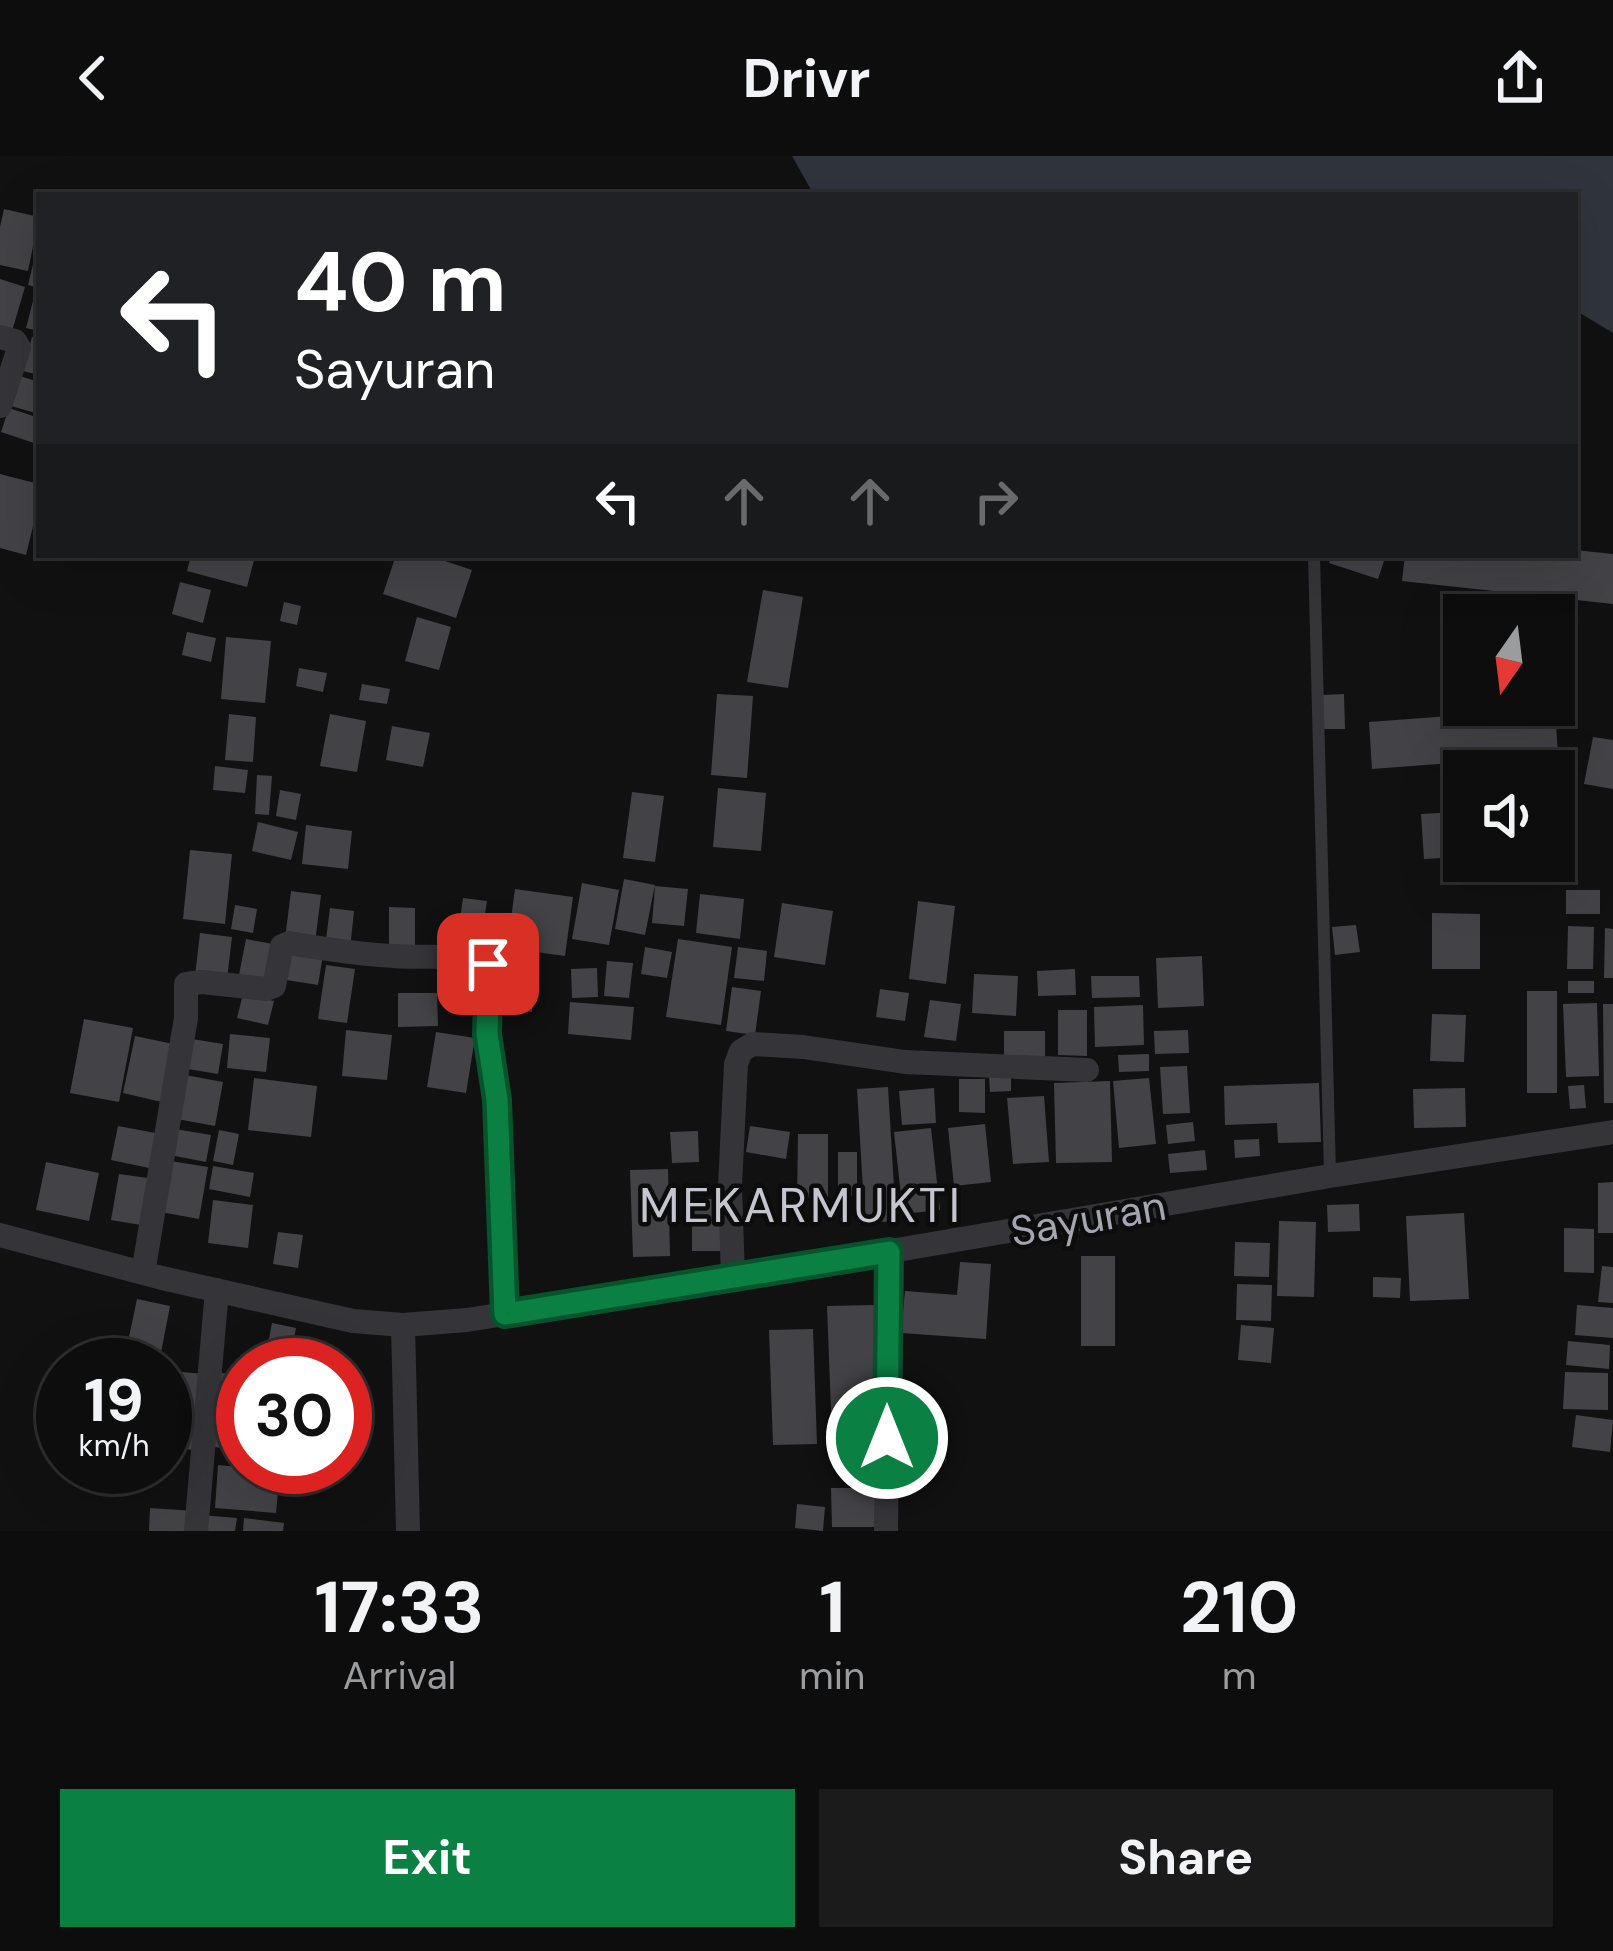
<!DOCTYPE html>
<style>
:root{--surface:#0d0d0e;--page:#1b1b1c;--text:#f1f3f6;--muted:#9a9c9e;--line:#2d2d2e;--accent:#0b8043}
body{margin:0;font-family:"DM Sans",sans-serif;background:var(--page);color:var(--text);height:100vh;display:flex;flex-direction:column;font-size:45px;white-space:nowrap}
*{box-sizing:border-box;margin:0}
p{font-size:39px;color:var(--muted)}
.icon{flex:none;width:66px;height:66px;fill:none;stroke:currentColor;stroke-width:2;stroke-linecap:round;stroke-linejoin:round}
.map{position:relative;height:1375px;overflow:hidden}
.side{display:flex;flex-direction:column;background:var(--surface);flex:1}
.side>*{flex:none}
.hud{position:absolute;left:36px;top:36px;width:1542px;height:366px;border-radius:0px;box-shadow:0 12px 48px #0002,0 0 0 3px var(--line);background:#202124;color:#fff;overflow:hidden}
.needle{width:78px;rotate:194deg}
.tools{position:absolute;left:1443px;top:438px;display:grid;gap:24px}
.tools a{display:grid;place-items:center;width:132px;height:132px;border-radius:0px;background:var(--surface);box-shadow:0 12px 48px #0002,0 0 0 3px var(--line);font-size:60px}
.speed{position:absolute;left:36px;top:1182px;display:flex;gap:24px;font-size:60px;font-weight:700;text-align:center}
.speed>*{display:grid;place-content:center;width:156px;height:156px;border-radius:50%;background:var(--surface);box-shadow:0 12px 48px #0002,0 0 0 3px var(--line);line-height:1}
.speed small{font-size:30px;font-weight:400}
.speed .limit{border:18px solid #d22;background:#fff;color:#111}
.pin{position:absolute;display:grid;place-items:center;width:102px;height:102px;color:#fff;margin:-51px;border-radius:24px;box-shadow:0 6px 18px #0006}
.me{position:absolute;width:132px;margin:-66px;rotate:0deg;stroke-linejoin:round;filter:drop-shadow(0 0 9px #0008)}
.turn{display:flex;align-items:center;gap:42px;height:252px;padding:0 60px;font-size:54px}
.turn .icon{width:156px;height:156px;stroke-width:2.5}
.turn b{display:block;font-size:84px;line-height:102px}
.lanes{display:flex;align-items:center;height:114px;padding:0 60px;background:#0003;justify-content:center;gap:60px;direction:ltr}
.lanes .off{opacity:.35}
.eta{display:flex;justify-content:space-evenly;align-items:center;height:204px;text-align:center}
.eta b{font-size:72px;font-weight:700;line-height:84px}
.button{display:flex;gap:24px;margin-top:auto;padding:24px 60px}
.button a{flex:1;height:138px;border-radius:0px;background:var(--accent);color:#fff;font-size:48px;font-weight:700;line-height:138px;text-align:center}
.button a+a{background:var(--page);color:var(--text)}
header{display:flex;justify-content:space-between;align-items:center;height:156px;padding:0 60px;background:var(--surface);font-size:54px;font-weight:700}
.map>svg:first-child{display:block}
.water{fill:#30353d}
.building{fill:#434347}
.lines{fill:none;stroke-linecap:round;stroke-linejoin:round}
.service{stroke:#353439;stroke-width:12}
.minor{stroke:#353439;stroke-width:24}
.route-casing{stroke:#07532c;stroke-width:30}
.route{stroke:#0b8043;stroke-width:21}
.labels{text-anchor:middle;stroke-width:9;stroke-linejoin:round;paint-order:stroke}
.street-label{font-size:42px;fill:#a4a5b1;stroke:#0c0c0d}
.quarter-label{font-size:48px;letter-spacing:3px;fill:#c4c5ce;stroke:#0c0c0d}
</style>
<header><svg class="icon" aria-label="back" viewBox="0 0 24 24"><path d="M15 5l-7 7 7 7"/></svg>Drivr<svg class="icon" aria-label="share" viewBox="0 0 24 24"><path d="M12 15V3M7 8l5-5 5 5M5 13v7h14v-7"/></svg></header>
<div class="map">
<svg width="1613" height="1375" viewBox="0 0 1613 1375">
<rect width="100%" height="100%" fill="#111112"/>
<path class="water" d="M792 0H1613V177L1575 154V39H814Z"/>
<path class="building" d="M4 53 39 61 28 115 0 109V71Z
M35 100H39V132L28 129Z
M0 123 25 131 10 182 0 179Z
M34 141 39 142V175L26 172Z
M32 181 39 183V219L23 215Z
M20 220 39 226V258L11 250Z
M9 252 39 262 34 287 1 276Z
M0 318 39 328V346L26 399 0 392Z
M1575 394 1613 398V448L1402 425 1405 399H1575Z
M191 399H235L254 404 247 431 187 415Z
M396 399H427L472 414 456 462 383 438Z
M1332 399H1386L1378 423 1329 407Z
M180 426 211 434 203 467 172 458Z
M763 434 803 441 788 532 747 526Z
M284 446 301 450 297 469 280 465Z
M417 461 451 471 439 514 405 505Z
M187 476 216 482 211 506 182 499Z
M226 481 271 485 265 547 221 543Z
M299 512 327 517 323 536 296 530Z
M362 528 390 533 387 548 359 544Z
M717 538 753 540 747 622 711 619Z
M1344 538 1345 573H1324L1322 539Z
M1555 552 1558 599 1372 613 1369 566Z
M229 558 256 561 253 606 225 604Z
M330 558 366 565 357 616 320 610Z
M392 570 430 577 423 611 386 604Z
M1593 581 1613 584V633L1584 628Z
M215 610 248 614 245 637 213 634Z
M257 619 272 620 269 659 255 658Z
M718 632 766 637 761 695 713 691Z
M280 634 301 638 296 664 276 660Z
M632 636 664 640 655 706 623 702Z
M1457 656 1460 701 1424 703 1421 658Z
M258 666 298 676 291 704 252 695Z
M306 669 352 675 348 713 302 708Z
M190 694 232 698 225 768 183 763Z
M624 723 655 729 645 779 615 773Z
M582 727 619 734 609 789 572 783Z
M655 730 688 733 684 770 652 767Z
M515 733 573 741 565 800 507 792Z
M1566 734H1600V758H1566Z
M291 735 321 739 315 787 285 783Z
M700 738 744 743 740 783 696 777Z
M463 742 487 745 479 795 456 792Z
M918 745 955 750 946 828 909 823Z
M782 747 833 755 825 809 774 801Z
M235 749 257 753 253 777 231 773Z
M389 751 415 752V799L389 798Z
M330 752 354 755 350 793 325 791Z
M1432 757 1480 758V813H1432Z
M1356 769 1360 796 1335 799 1332 771Z
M1568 770 1594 771 1593 813H1567Z
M1605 772 1613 773V822H1604Z
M200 777 232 781 227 823 195 820Z
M246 783 278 789 271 829 238 824Z
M678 783 732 791 721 869 666 861Z
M645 791 672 796 667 822 641 818Z
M738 791 767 795 764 825 734 822Z
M285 792 323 799 318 829 280 823Z
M1202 800 1204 850 1158 852 1156 802Z
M607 805 633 807 629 842 604 840Z
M326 809 355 813 347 867 318 863Z
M597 812 598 841 572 842 571 813Z
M502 813 534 814 532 856 500 855Z
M1075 813 1076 839 1038 840 1037 815Z
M974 818 1018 820 1016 860 972 857Z
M1091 820H1139L1140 841 1092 842Z
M1568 825H1594V837H1568Z
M732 831 761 835 755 879 726 875Z
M880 833 909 837 905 865 876 861Z
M1527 835H1557V937H1527Z
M398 837H437L438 870 398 871Z
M243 838 274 845 268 869 237 862Z
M930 844 961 848 956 885 924 881Z
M570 846 634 851 631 884 568 878Z
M1597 847 1599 920 1566 921 1563 848Z
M1603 848H1613V947H1604Z
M1143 849 1144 889 1095 891 1094 851Z
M1058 854H1087V900L1058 899Z
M1432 858 1466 859 1464 906 1430 905Z
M84 863 133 872 119 946 70 937Z
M346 874 392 879 387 924 342 920Z
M1188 874 1189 897 1155 898 1154 875Z
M1004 875H1045V903H1004Z
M436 876 475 882 466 937 427 931Z
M230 878 270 882 266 916 227 912Z
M135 880 178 889 166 947 123 937Z
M192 883 223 888 218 918 188 913Z
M1149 898V915L1119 916 1118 899Z
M1187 910 1190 957 1163 958 1160 911Z
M185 919 223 926 215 970 177 963Z
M989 920H1011V935L990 936Z
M254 922 317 930 311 981 248 974Z
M1149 922 1156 988 1119 992 1113 925Z
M959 923H985V957L959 956Z
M1110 925 1112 1006 1056 1007 1054 927Z
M1319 927 1321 986 1278 987 1277 967 1225 969 1224 930Z
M1584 929 1586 952 1570 953 1568 930Z
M888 931 896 1065 865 1067 857 933Z
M934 932 936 967 902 969 899 935Z
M1465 932 1466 971 1414 972 1413 933Z
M1044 940 1049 1006 1013 1008 1007 942Z
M1193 966 1195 985 1168 988 1166 969Z
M985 968 991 1026 954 1030 948 972Z
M118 970 161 978 154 1013 111 1004Z
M750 970 790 976 786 1003 746 996Z
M931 972 940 1054 903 1058 894 976Z
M175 973 211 979 206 1006 170 999Z
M219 974 239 978 233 1009 213 1005Z
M698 975 699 1006 672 1007 670 976Z
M798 978H828V1042H797Z
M1259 983 1260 1000 1235 1002 1234 984Z
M1205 994 1207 1014 1170 1017 1168 998Z
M838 996H857V1040H838Z
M164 1004 208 1011 199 1063 155 1055Z
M46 1006 99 1017 89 1065 36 1054Z
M213 1010 254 1017 250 1041 209 1033Z
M668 1013 670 1100 633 1101 630 1014Z
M119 1018 155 1023 147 1070 111 1064Z
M1613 1026V1077H1598V1027Z
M692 1043H721V1095H692Z
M213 1044 253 1049 248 1092 208 1087Z
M1359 1048 1360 1075 1328 1076 1327 1049Z
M1464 1057 1469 1143 1410 1145 1406 1060Z
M1279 1065 1316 1066 1314 1141 1277 1140Z
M1564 1072 1594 1073V1117L1564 1116Z
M278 1076 303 1079 298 1112 273 1108Z
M1235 1086 1270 1087 1269 1121 1234 1120Z
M1081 1100H1115V1190H1081Z
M960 1106 991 1108 986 1183 901 1177 905 1135 957 1139Z
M1602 1110 1613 1111V1147L1598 1146Z
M1373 1121 1401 1122 1400 1142 1373 1141Z
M1237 1128 1272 1129 1271 1165 1236 1164Z
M137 1143 170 1150 159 1207 125 1200Z
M874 1149 878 1280 832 1281 827 1150Z
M1577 1149 1613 1152V1182L1575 1179Z
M272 1167 296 1172 289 1209H264Z
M1241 1169 1274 1172 1271 1207 1238 1204Z
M813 1173 817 1288 773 1289 769 1174Z
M1568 1185 1610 1189 1609 1213 1566 1209Z
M169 1215 205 1218 202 1257 166 1255Z
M1565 1216 1608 1217V1254L1563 1253Z
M221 1217 243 1220V1294L213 1291Z
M1576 1259 1613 1264 1610 1296 1572 1291Z
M165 1265 197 1269 194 1294 165 1291Z
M218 1309 280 1315 276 1357 215 1352Z
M831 1332H885V1371H832Z
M797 1348 825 1351 823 1375 795 1372Z
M150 1352 195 1355V1375H149Z
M200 1359 237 1362 235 1375H198Z
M244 1362 284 1367 283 1375H243Z"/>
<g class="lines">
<path class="service" d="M1314 399 1330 1019"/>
<path class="minor" d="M0 181 15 185 19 192 0 250
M0 1079 162 1122 353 1165 403 1169 467 1164 733 1122 1330 1020 1613 976
M143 1117 186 862V828L202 826 266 833 274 830 282 790 289 787C324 793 358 798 394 800 430 803 452 796 488 809L493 818 488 837 487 878 497 944 505 1158
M733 1122 730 1030 736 908 741 895 753 888 803 891 905 906 1087 914
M403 1169 408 1375
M196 1375 217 1134
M886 1375 889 1096"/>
</g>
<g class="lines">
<g class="route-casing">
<path id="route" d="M488 808 493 818 488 837 487 878 497 944 505 1158 889 1096 887 1282"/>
</g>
<use href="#route" class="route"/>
</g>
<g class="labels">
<g class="street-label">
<text transform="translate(1088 1062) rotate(-10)" y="15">Sayuran</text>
</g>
<g class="quarter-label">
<text x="801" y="1066">MEKARMUKTI</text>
</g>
</g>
</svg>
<div class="tools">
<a><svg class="needle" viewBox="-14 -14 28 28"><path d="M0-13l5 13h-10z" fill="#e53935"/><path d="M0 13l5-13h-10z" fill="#9a9c9e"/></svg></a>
<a><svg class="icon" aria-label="sound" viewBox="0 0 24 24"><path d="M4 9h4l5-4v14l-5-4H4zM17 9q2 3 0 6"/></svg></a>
</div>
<div class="speed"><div>19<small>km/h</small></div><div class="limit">30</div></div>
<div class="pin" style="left:488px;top:808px;background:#d93025"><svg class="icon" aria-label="arrive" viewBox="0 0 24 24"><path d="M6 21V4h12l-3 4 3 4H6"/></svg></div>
<svg class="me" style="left:887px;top:1282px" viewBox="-20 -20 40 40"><circle r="17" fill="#0b8043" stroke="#fff" stroke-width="3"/><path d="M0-11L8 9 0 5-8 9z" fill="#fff"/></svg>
<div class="hud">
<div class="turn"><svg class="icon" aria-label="left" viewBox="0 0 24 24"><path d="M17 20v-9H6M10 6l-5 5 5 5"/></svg><div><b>40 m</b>Sayuran</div></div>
<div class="lanes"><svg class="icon" aria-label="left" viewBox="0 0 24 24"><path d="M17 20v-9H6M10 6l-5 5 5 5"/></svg><svg class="icon off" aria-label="ahead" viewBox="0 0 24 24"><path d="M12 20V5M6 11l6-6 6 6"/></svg><svg class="icon off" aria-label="ahead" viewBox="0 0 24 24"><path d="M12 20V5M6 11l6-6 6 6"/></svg><svg class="icon off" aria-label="right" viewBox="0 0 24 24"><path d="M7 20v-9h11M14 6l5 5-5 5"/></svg></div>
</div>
</div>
<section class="side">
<div class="eta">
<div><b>17:33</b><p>Arrival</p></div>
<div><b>1</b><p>min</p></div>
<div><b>210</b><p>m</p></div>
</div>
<div class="button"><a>Exit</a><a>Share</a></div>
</section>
